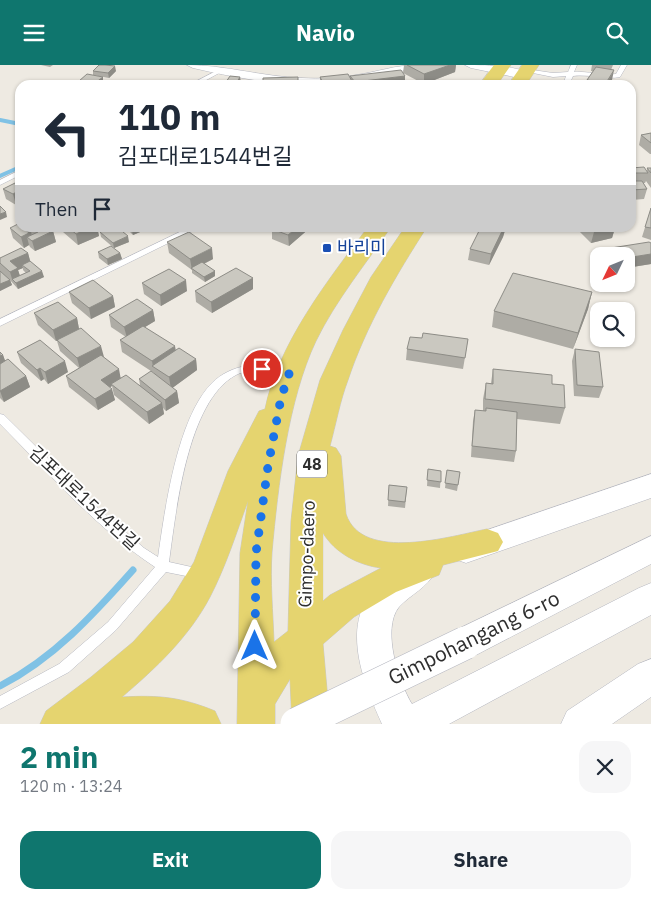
<!DOCTYPE html>
<meta charset="utf-8">
<style>
:root{--surface:#fff;--page:#f6f6f7;--text:#1f2937;--muted:#747a83;--accent:#0f766e}
body{margin:0;font-family:"IBM Plex Sans","Noto Sans KR",sans-serif;background:var(--page);color:var(--text);height:100vh;display:flex;flex-direction:column;font-size:19px;white-space:nowrap}
*{box-sizing:border-box;margin:0}
p{font-size:16px;color:var(--muted)}
.icon{flex:none;width:28px;height:28px;fill:none;stroke:currentColor;stroke-width:2;stroke-linecap:round;stroke-linejoin:round}
.map{position:relative;height:659px;overflow:hidden}
.details{display:flex;flex-direction:column;background:var(--surface);flex:1}
.details>*{flex:none}
.top-card{position:absolute;left:15px;top:15px;width:621px;height:152px;border-radius:15px;box-shadow:0 1px 4px #0004;background:#fff;color:var(--text);overflow:hidden}
.needle{width:32px;rotate:227deg}
.controls{position:absolute;left:590px;top:182px;display:grid;gap:10px}
.controls a{display:grid;place-items:center;width:45px;height:45px;border-radius:10px;background:var(--surface);box-shadow:0 1px 4px #0004;font-size:25px}
.pin{position:absolute;display:grid;place-items:center;width:42px;height:42px;color:#fff;margin:-21px;border:2px solid #fff;border-radius:50%;box-shadow:0 1px 5px #0007}
.me{position:absolute;width:55px;margin:-28px;rotate:0deg;stroke-linejoin:round;filter:drop-shadow(0 0 4px #0008)}
.turn{display:flex;align-items:center;gap:18px;height:105px;padding:0 20px;font-size:22px}
.turn .icon{width:65px;height:65px;stroke-width:2.5}
.turn b{display:block;font-size:35px;line-height:42px}
.then{display:flex;align-items:center;height:48px;padding:0 20px;background:#0003;gap:10px;font-size:19px}
.round{display:grid;place-items:center;flex:none;width:52px;height:52px;border-radius:15px;background:var(--page)}
.headline{display:flex;align-items:center;justify-content:space-between;height:85px;padding:0 20px}
h1{font-size:30px;font-weight:700;line-height:38px;color:var(--accent)}
.cta{display:flex;gap:10px;margin-top:auto;padding:10px 20px}
.cta a{flex:1;height:58px;border-radius:15px;background:var(--accent);color:#fff;font-size:20px;font-weight:700;line-height:58px;text-align:center}
.cta a+a{background:var(--page);color:var(--text)}
header{display:flex;justify-content:space-between;align-items:center;height:65px;padding:0 20px;background:var(--accent);color:#fff;font-size:22px;font-weight:700}
.map>svg:first-child{display:block}
.lines{fill:none;stroke-linecap:round;stroke-linejoin:round}
.stream-far1{stroke:#80c2e5;stroke-width:4}
.stream{stroke:#80c2e5;stroke-width:7}
.lane-casing{stroke:#b5b7c0;stroke-width:1}
.street-casing{stroke:#b5b7c0;stroke-width:1}
.secondary-casing{stroke:#b5b7c0;stroke-width:1}
.primary-casing{stroke:#c9c9c9;stroke-width:1}
.lane{fill:#fff;fill-rule:evenodd}
.street{fill:#fff;fill-rule:evenodd}
.secondary{fill:#fff;fill-rule:evenodd}
.primary{fill:#e5d46f;fill-rule:evenodd}
.secondary-bridge-casing{stroke:#b5b7c0;stroke-width:34;stroke-linecap:butt}
.secondary-bridge{stroke:#fff;stroke-width:33}
.wall{fill:#aeaca5;fill-rule:evenodd}
.shaded-wall{fill:#8d8c86}
.building{fill:#cac8c0;stroke:#8d8c86}
.route{stroke:#1a73e8;stroke-width:9;stroke-dasharray:0 16.2}
.transit-dot{fill:#1a4fb4;stroke:#fff;stroke-width:2}
.labels{text-anchor:middle;stroke-width:4;stroke-linejoin:round;paint-order:stroke}
.shield{fill:#fff;stroke:#6d6d6d;stroke-width:1}
.shield-label{font-size:16px;font-weight:bold;fill:#2e2e2e}
.transit-label{font-size:18px;fill:#164399;stroke:#fff;text-anchor:start}
.street-label{font-size:18px;fill:#2e2e2e;stroke:#fff}
.near-street-label{font-size:21px;fill:#2e2e2e;stroke:#fff}
</style>
<header><svg class="icon" aria-label="menu" viewBox="0 0 24 24"><path d="M4 6h16M4 12h16M4 18h16"/></svg>Navio<svg class="icon" aria-label="search" viewBox="0 0 24 24"><circle cx="10" cy="10" r="6"/><path d="M15 15l6 6"/></svg></header>
<div class="map">
<svg width="651" height="659" viewBox="0 0 651 659">
<rect width="100%" height="100%" fill="#eeeae2"/>
<g class="lines">
<path class="stream-far1" d="M0 55 20 59
M0 111 20 102"/>
<path class="stream" d="M0 621C54 593 93 550 133 505"/>
<g class="lane-casing">
<path id="lane" d="M571 0H577L574 7C588 6 602 11 616 9L621 0H627L620 12C605 15 589 9 573 11L569 20H563L566 11 553 12 523 6 526 4 553 8 568 7Z
M218 5 223 6 197 20H189Z
M20 105V110L0 120V115Z
M190 162H201L0 261V254Z
M246 301 268 302 292 307 294 309 289 312C273 310 251 302 236 310 187 336 176 447 169 497L205 505 207 509 205 513 201 514 166 507 116 565 69 607 0 644V631L59 599 108 557 155 502C97 464 49 408 0 359V349L4 350 100 445 144 483 158 492C165 444 177 353 212 318 221 309 233 303 246 301Z"/>
</g>
<g class="street-casing">
<path id="street" d="M187 0C226 0 263 12 302 13 320 14 338 13 356 10 377 7 396 0 417 0L415 2C333 28 276 22 193 3Z
M465 0C480 0 520 0 530 10L524 14 471 3Z"/>
</g>
<g class="secondary-casing">
<path id="secondary" d="M651 409V433L466 498 455 494 450 485 455 476Z
M651 471V499L478 589 465 594 452 589 447 578 452 567Z
M418 493 430 497 435 507C427 523 411 529 399 542 381 564 399 618 412 639L639 523 651 518V550L449 659H382C359 608 336 547 391 508 400 502 408 497 418 493Z
M651 594V632L612 659H561L567 646 638 599Z"/>
</g>
<g class="primary-casing">
<path id="primary" d="M494 0H511L497 20H479Z
M522 0H539L526 20H508Z
M368 162H391C365 200 336 235 316 276 288 335 278 421 272 487 270 516 273 548 274 577L288 566 291 456 298 391 320 315 343 265 371 212 405 162H427C396 210 366 261 348 315 340 336 336 359 330 381L336 383 341 391 346 449C362 498 452 471 487 464L498 468 503 477 498 486 443 500 439 510 396 527 354 552 323 579 330 659H292L290 614 275 639V659H237L240 488 248 436C236 469 226 501 210 532 189 572 156 603 122 632 159 630 181 632 215 646L221 659H40L46 646 91 612 133 577 170 536 194 497 228 406 259 346 265 344C278 279 328 215 368 162ZM323 468C335 488 358 500 381 503L330 530 323 536Z"/>
</g>
<use href="#lane" class="lane"/>
<use href="#street" class="street"/>
<use href="#secondary" class="secondary"/>
<use href="#primary" class="primary"/>
<g class="secondary-bridge-casing">
<path id="secondary-bridge" d="M297 659 465 578"/>
</g>
<use href="#secondary-bridge" class="secondary-bridge"/>
</g>
<path class="wall" d="M41 0H53L50 2Z
M404 0H456L455 7 424 19 403 8Z
M592 0H613L611 5 612 15 608 20H586L587 15 593 6H591Z
M93 6H116L109 13 93 10Z
M350 11H405V20H320V12L350 13Z
M103 12V17L100 20H80L79 16Z
M651 68V89H650L639 80 641 70Z
M631 103 647 106V103H651V123L646 116 645 118H643L647 124 644 134 631 135Z
M20 116V138L16 140 6 134 3 124Z
M651 143V175L642 172Z
M49 162 53 166 56 177 35 186 30 182 29 180 24 183 13 173 10 163Z
M62 162H97L99 171 78 180 63 167Z
M125 162H152L133 170Z
M273 162H311L289 181 272 174V164Z
M481 162H506L503 172 489 200 468 195 470 184Z
M580 162 615 163 612 173 591 178 579 166Z
M100 167 129 177 114 183 101 172Z
M167 177 213 194 204 199 215 206V211L205 217 192 208V205L169 188Z
M651 178V199L626 203V191H609L611 183Z
M98 187 120 188 122 194 108 200 99 193Z
M28 188 30 196 44 212 18 224 10 215 12 220 0 226V193ZM23 203V205L26 208 20 211 18 205Z
M253 213V224L212 248 196 237 195 226Z
M142 218 187 226 161 241 144 229Z
M69 227 113 231 115 242 91 254 72 238Z
M592 227 588 244 573 284 492 262 494 246Z
M153 245 155 256 145 262 176 286 196 294 197 305 172 323 177 326 179 338 166 346 163 343 164 349 149 359 114 330 112 321 110 322 115 335 98 345 69 322 66 311 79 303 60 286 57 276H56L38 260 34 248 77 253 79 264 121 313 140 320 139 314 154 308 122 287 120 275 126 272 111 262 109 250Z
M422 273 468 274 463 304 406 295 407 284Z
M575 284 603 322 599 333 574 331 572 296Z
M0 287 3 290 5 296 26 311 30 322 4 337 0 333Z
M17 287 68 307 48 319 44 314 41 316 21 298Z
M493 304 552 319 565 343 560 359 517 354 516 386 514 397 471 392 473 356 475 345 483 346V334L486 318H491Z
M428 404 441 406 440 423 427 421Z
M447 405 460 407 457 426 445 423Z
M389 420 407 422 405 443 388 441Z"/>
<path class="shaded-wall" d="M450 0H456L455 7 424 19V9Z
M115 1 116 6 109 13 108 8Z
M614 5 612 15 608 20H606Z
M405 11V20H355V17Z
M103 12V17L100 20H95V18Z
M240 12 241 17 239 20H235Z
M18 126 20 133V138L16 140 13 129Z
M6 147 7 152 0 155V149Z
M24 162H30L32 171 27 172 29 180 24 183 21 172 23 163Z
M91 162H97L99 171 78 180 76 169Z
M131 162H152L133 170Z
M298 162H311L289 181 288 170Z
M503 162H506L503 172 489 200 491 189Z
M615 163 612 173 591 178 594 167Z
M53 166 56 177 35 186 32 176Z
M128 171 129 177 114 183 113 178Z
M212 183 213 194 193 204 191 203 192 205 190 194Z
M28 188 31 199 22 200 23 203 18 205 21 214H12L10 207V196Z
M120 188 122 194 108 200 107 194Z
M651 189V199L626 203V193Z
M42 206 44 212 18 224 16 218Z
M215 206V211L205 217 204 212Z
M253 213V224L212 248 211 237Z
M10 215 12 220 0 226V219Z
M186 215 187 226 161 241 160 230Z
M592 227 588 244 573 284 578 268Z
M113 231 115 242 91 254 89 243Z
M153 245 155 256 127 273 124 262Z
M77 253 79 264 56 276 53 265Z
M101 281 104 292 80 304 77 293Z
M175 281 177 292 153 302 152 296Z
M3 290 7 301 0 305V291Z
M196 294 197 305 171 324 169 312Z
M65 296 68 307 48 319 45 307Z
M40 303 44 314 41 316 37 305Z
M119 304 121 315 111 319 112 321 104 326 101 315Z
M26 311 30 322 4 337 0 326Z
M112 324 115 335 98 345 95 334Z
M177 326 179 338 166 346 165 335Z
M162 338 164 349 149 359 147 347Z"/>
<path class="building" d="M99 0H105L115 1 108 8 93 6Z
M407 0H450L424 9Z
M596 2 614 5 606 18 587 15Z
M401 5 405 11 355 17 350 11Z
M87 9 103 12 95 18 79 16Z
M348 9 354 20H324L320 12Z
M230 11 240 12 235 20H224Z
M298 12V20H263V13Z
M376 16 378 20H355L354 18Z
M651 68V78L641 70Z
M644 102 648 108H634L631 105V103Z
M647 103H651V108Z
M19 116H20V127L18 126 13 129 3 124Z
M631 116H642L647 124 631 125Z
M0 141 6 147 0 149Z
M651 143V163L645 162Z
M20 158V162H24L23 163 29 168 21 172 10 163Z
M33 162H49L53 166 32 176 27 172 38 167Z
M68 162H91L76 169Z
M110 162H117L128 171 113 178 100 167Z
M273 162H298L288 170 272 164Z
M481 162H504L491 189 470 184Z
M589 162H615V163L594 167Z
M189 167 212 183 190 194 167 177Z
M649 177 651 178V189L626 193V191H619L611 183Z
M111 181 120 188 107 194 98 187Z
M21 183 28 188 10 196 18 203 10 207 0 198V193Z
M30 196 42 206 16 218 12 214 30 206 22 200Z
M202 197 215 206 204 212 191 203Z
M236 203 253 213 211 237 195 226Z
M169 204 186 215 160 230 142 218Z
M0 206 10 215 0 219Z
M513 208 592 227 578 268 494 246Z
M93 215 113 231 89 243 69 227Z
M137 234 153 245 124 262 109 250Z
M58 237 77 253 53 265 34 248Z
M143 261 175 281 152 296 120 275Z
M81 263 101 281 77 293 57 275Z
M423 268 468 274 465 293 407 284 410 272 422 273Z
M40 275 65 296 45 307 40 303 37 305 17 287Z
M179 283 196 294 169 312 152 301Z
M575 284 599 287 603 322 577 320Z
M0 287 3 290 0 291Z
M101 290 119 304 101 315 112 324 95 334 66 311Z
M8 294 26 311 0 326V299Z
M493 304 552 310V319L564 320 565 343 485 334 486 318 493 319Z
M151 306 177 326 165 335 139 314Z
M126 310 162 338 147 347 111 319Z
M486 343 517 347 516 386 472 381 475 345 486 346Z
M428 404 441 406V417L427 415Z
M447 405 460 407 458 420 445 418Z
M389 420 407 422 405 437 388 435Z"/>
<g class="lines">
<path class="route" d="M255 581 256 488 268 401 281 333 289 309 262 304"/>
</g>
<rect class="transit-dot" x="322" y="178" width="10" height="10" rx="2.5"/>
<g class="labels">
<rect class="shield" x="297" y="385.5" width="30" height="27" rx="4"/>
<g class="shield-label">
<text x="312" y="405">48</text>
</g>
<g class="transit-label">
<text x="337" y="189">바리미</text>
</g>
<g class="street-label">
<text transform="translate(84 433) rotate(43)" y="6">김포대로1544번길</text>
<text transform="translate(307 489) rotate(-88)" y="6">Gimpo-daero</text>
</g>
<g class="near-street-label">
<text transform="translate(474 573) rotate(-26)" y="7">Gimpohangang 6-ro</text>
</g>
</g>
</svg>
<div class="controls">
<a><svg class="needle" viewBox="-14 -14 28 28"><path d="M0-13l5 13h-10z" fill="#e53935"/><path d="M0 13l5-13h-10z" fill="#747a83"/></svg></a>
<a><svg class="icon" aria-label="search" viewBox="0 0 24 24"><circle cx="10" cy="10" r="6"/><path d="M15 15l6 6"/></svg></a>
</div>
<div class="pin" style="left:262px;top:304px;background:#d93025"><svg class="icon" aria-label="arrive" viewBox="0 0 24 24"><path d="M6 21V4h12l-3 4 3 4H6"/></svg></div>
<svg class="me" style="left:255px;top:581px" viewBox="-20 -20 40 40"><path d="M0-17L14 15 0 8-14 15z" fill="#1a73e8" stroke="#fff" stroke-width="4"/></svg>
<div class="top-card">
<div class="turn"><svg class="icon" aria-label="left" viewBox="0 0 24 24"><path d="M17 20v-9H6M10 6l-5 5 5 5"/></svg><div><b>110 m</b>김포대로1544번길</div></div>
<div class="then">Then<svg class="icon" aria-label="arrive" viewBox="0 0 24 24"><path d="M6 21V4h12l-3 4 3 4H6"/></svg></div>
</div>
</div>
<section class="details">
<div class="headline"><div><h1>2 min</h1><p>120 m · 13:24</p></div><a class="round"><svg class="icon" aria-label="close" viewBox="0 0 24 24"><path d="M6 6l12 12M18 6L6 18"/></svg></a></div>
<div class="cta"><a>Exit</a><a>Share</a></div>
</section>
